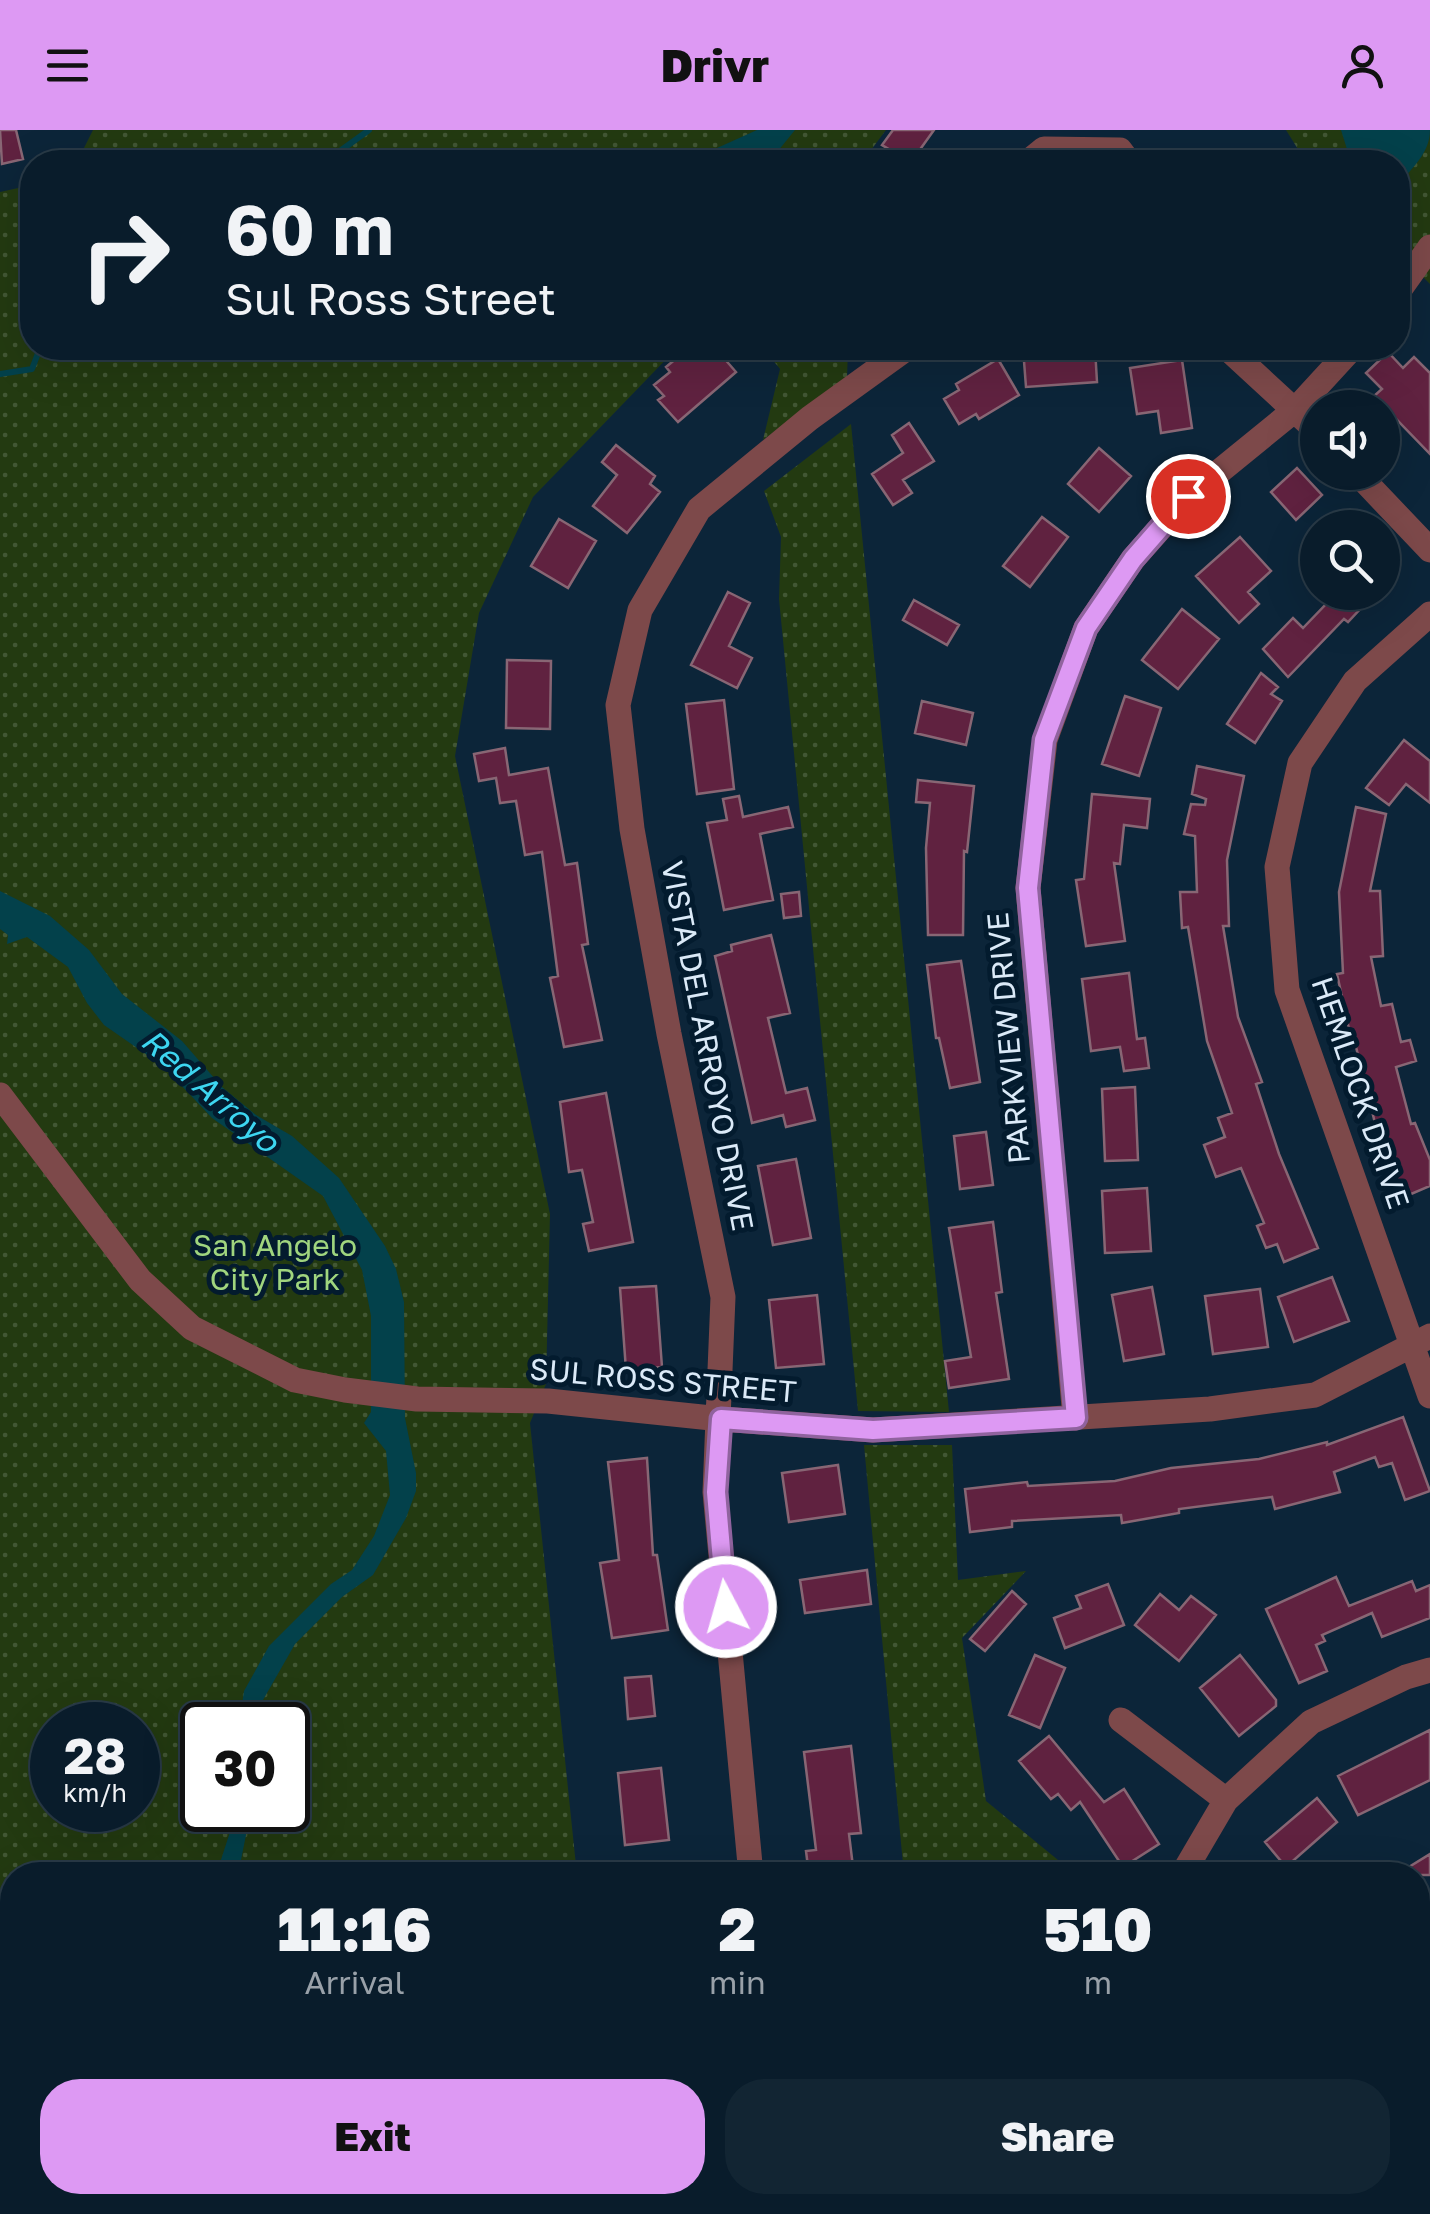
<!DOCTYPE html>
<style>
:root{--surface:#091c2b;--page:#122533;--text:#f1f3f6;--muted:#99a1a9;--line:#293a47;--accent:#dd99f3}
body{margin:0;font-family:"Golos Text",sans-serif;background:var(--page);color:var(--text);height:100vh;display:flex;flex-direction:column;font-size:38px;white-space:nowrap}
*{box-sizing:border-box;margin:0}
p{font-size:32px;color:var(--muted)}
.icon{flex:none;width:55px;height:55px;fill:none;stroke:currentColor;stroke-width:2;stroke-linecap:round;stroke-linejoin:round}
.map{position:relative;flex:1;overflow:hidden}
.sheet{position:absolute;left:0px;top:1732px;width:1430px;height:352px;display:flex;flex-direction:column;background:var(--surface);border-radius:40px 40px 0 0;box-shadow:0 10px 40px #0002,0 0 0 2px var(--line)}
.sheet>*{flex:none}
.hud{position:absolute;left:20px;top:20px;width:1390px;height:210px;border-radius:40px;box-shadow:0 10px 40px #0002,0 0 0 2px var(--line);background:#091c2b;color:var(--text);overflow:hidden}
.controls{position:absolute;left:1300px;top:260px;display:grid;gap:20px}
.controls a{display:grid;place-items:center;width:100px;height:100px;border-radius:50%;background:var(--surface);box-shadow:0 10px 40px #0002,0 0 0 2px var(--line);font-size:50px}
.speed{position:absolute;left:30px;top:1572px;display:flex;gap:20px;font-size:50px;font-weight:700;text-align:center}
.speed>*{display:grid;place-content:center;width:130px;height:130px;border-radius:50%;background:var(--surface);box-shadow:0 10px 40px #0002,0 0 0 2px var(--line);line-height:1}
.speed small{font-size:25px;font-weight:400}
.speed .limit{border:5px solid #111;border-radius:15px;background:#fff;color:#111}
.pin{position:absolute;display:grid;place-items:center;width:85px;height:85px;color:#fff;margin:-42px;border:5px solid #fff;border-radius:50%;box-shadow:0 2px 10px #0007}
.me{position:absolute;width:110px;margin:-55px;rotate:354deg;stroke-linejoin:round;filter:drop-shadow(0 0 8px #0008)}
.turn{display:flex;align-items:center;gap:35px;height:210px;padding:0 40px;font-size:45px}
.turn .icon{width:130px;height:130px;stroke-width:2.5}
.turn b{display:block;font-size:70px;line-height:85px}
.eta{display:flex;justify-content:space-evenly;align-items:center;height:170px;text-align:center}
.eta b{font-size:60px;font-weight:800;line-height:70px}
.action{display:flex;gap:20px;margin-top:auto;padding:20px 40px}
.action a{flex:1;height:115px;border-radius:40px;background:var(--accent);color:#111;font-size:40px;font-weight:800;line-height:115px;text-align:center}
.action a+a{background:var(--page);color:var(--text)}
header{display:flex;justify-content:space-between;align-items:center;height:130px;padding:0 40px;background:var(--accent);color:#111;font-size:45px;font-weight:800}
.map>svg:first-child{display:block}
.grass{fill:url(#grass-dots);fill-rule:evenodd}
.pitch{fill:#233a11}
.water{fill:#03414b}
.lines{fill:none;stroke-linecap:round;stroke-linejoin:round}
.stream{stroke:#03414b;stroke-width:6}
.building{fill:#602240;stroke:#886674;stroke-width:2.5}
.minor{stroke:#7d494a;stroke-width:25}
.route-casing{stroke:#90639e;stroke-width:25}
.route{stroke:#dd99f3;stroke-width:18}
.labels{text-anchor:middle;stroke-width:10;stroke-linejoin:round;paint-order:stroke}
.street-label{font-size:30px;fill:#dbeaf8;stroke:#031b2e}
.park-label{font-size:30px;fill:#a0d57e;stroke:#031b2e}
.water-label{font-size:32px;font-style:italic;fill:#3dd6f1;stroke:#031b2e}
</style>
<header><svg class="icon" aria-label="menu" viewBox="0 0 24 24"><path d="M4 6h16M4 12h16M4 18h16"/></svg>Drivr<svg class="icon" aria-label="person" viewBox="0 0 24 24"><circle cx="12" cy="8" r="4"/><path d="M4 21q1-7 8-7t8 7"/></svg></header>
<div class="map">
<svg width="1430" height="2084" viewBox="0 0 1430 2084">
<defs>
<pattern id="grass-dots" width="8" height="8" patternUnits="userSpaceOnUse" patternTransform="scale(2.5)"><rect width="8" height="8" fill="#233a11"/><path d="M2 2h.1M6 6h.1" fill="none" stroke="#425734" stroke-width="1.8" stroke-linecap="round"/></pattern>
</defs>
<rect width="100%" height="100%" fill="#0c2539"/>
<path class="grass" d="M93 0H886L862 32H77Z
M1286 0H1430V154L1398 122V32H1306Z
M32 55V218H677L533 367 479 483 455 626 550 1084 546 1254 530 1293 577 1745H12V2072H611L612 2084H0V62ZM52 1595H138V1680H52ZM202 1595H288V1680H202Z
M763 218H848L847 248 763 310 780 239Z
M851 294 949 1282 858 1281 779 469 781 407 764 361Z
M952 1315 958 1450 1026 1441 962 1508 986 1671 1058 1730 996 1737V1745H904L864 1315Z
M695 2072 763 2073 768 2084H666Z
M815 2073H1026L1027 2084H820Z"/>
<path class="pitch" d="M719 2072 744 2073 748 2084H690Z"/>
<path class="water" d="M757 0H795L769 32H686Z
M1341 0H1430C1430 23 1412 38 1398 55V32H1351Z
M0 761 50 786 89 820 122 864 182 911 222 957 256 985 292 1006 339 1048 385 1116 396 1139 404 1172 405 1288 416 1343V1361L406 1388 373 1445 342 1467 295 1514 263 1570 258 1595H239L244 1561 269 1516 331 1454 352 1440 374 1406 390 1365 386 1321 364 1293 371 1282V1186L362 1140 323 1066 212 988 163 936 104 895 87 873 68 837 27 807 7 814 8 805 0 799Z
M232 1680H251L238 1745H216L230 1702Z"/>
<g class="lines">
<path class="stream" d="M317 32 340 21 369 0
M0 244 32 239 40 218"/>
</g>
<path class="building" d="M0 0H16L23 29 2 34Z
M893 0H934L911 32 882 15Z
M689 218H697L706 228 716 219 736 242 678 292 658 270 664 266 654 255 670 242 666 237Z
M1023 218H1095L1097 252 1026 257Z
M1388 222 1403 238 1414 227 1430 243V324L1374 266 1382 259 1366 243Z
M998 229 1019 265 979 289 976 284 959 294 944 269 959 260 956 254Z
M1182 230 1192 298 1161 303 1158 281 1137 284 1130 238Z
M909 293 934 331 903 350 912 363 893 375 872 344 903 323 892 305Z
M616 315 655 346 650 354 660 362 627 403 593 376 617 345 602 332Z
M1099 318 1131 346 1099 382 1068 354Z
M1297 338 1322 365 1296 390 1271 362Z
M1042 387 1068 407 1030 457 1003 436Z
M559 389 596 411 568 458 531 436Z
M1240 407 1271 441 1248 462 1259 474 1239 493 1196 446Z
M728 462 750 473 729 516 752 528 737 558 691 535Z
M1316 462H1376L1348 492 1344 489 1288 547 1263 519 1293 488 1303 498 1327 473Z
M914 470 959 495 947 515 903 490Z
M1182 479 1219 509 1178 559 1142 530Z
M507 530 551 531 550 599 506 598Z
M1261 543 1278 557 1271 564 1282 571 1255 613 1227 594Z
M1125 566 1161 578 1139 646 1102 634Z
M724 570 734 659 697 664 686 574Z
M922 571 973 583 966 615 915 603Z
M1404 610 1430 631V673L1406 654 1389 675 1366 658Z
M505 618 509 645 548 638 565 735 577 733 588 814 582 815 602 910 564 917 550 848 558 846 542 722 525 725 516 671 500 673 496 648 479 651 474 624Z
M1197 636 1244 646 1227 730 1229 796H1223L1238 887 1262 952 1256 954 1279 1024 1318 1118 1284 1132 1277 1114 1266 1118 1257 1096 1264 1093 1241 1038 1216 1047 1204 1015 1225 1007 1218 988 1232 983 1207 911 1188 797 1182 798 1180 762H1197L1195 706 1184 704 1191 674 1205 675 1206 669 1192 664Z
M918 650 974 656 967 722 964 721 963 805H928L926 718 930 673 916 672Z
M1092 664 1150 669 1147 698 1124 695 1120 734 1114 733 1125 811 1086 816 1076 750 1084 749Z
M739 666 743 687 788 677 793 697 760 704 773 770 724 780 707 693 727 690 723 669Z
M1356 677 1386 684 1370 761H1380L1383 826 1371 827 1381 876 1392 874 1401 912 1410 910 1416 931 1396 937 1411 994 1415 993 1430 1030V1056L1404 1067 1376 997 1355 913H1352L1337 844 1343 843 1339 762Z
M799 762 801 786 784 788 781 764Z
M771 805 790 883 768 888 786 963 807 958 815 990 786 997 783 985 752 993 715 826 732 821 731 815Z
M961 831 980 952 950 958 939 908H936L927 835Z
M1129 843 1137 909 1145 908 1149 938 1124 941 1120 917 1091 921 1082 849Z
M1135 957 1138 1030 1105 1031 1102 959Z
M606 963 633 1112 589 1121 583 1094 593 1092 582 1040 569 1042 560 972Z
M986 1002 993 1055 960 1059 954 1006Z
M796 1029 811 1108 773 1115 758 1036Z
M1147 1058 1151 1121 1105 1123 1102 1061Z
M993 1092 1002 1162 996 1163 1009 1249 949 1258 945 1231 971 1227 949 1098Z
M1332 1147 1349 1191 1294 1212 1278 1167Z
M656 1156 662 1237 626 1240 620 1158Z
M1152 1157 1164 1224 1124 1231 1112 1165Z
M1260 1159 1268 1217 1213 1224 1205 1166Z
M817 1165 824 1234 776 1238 769 1170Z
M1403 1287 1430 1361 1405 1370 1392 1333 1379 1337 1375 1327 1334 1342 1340 1362 1275 1379 1272 1367 1179 1379V1383L1122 1393 1121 1385 1012 1391V1397L970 1402 965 1359 1027 1352 1028 1356 1115 1351 1171 1338 1259 1329 1327 1312V1315Z
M647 1328 653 1425H657L668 1500 612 1508 600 1433 619 1430 608 1332Z
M838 1335 845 1384 789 1392 782 1343Z
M867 1440 871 1474 805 1483 800 1450Z
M1336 1447 1349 1476 1412 1451 1416 1461 1430 1455V1488L1382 1507 1372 1483 1322 1505 1325 1511 1316 1515 1327 1541 1299 1553 1266 1479Z
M1108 1454 1124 1495 1065 1518 1054 1488 1081 1478 1076 1466Z
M1012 1461 1026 1474 985 1521 970 1509Z
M1160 1464 1179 1480 1191 1466 1216 1485 1179 1531 1135 1495Z
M1035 1525 1065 1538 1040 1598 1009 1585Z
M1240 1525 1276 1570V1576L1239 1606 1200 1558Z
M651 1546 655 1586 628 1589 625 1548Z
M1430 1600V1650L1358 1685 1338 1646Z
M1049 1606 1104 1672 1124 1659 1159 1714 1123 1737 1080 1672 1071 1680 1058 1664 1051 1669 1019 1631Z
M851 1616 861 1703 849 1704 854 1745H809L806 1721 816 1720 804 1622Z
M661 1638 669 1710 625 1715 618 1643Z
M1317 1668 1337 1692 1286 1737 1265 1712Z
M1430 1724V1745H1396Z"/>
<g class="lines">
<path class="minor" d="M1028 32 1044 19 1120 20 1129 32
M1398 162 1430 117
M1227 218 1318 302
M1356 342 1430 420
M1430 484 1355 551 1300 633 1277 737 1287 860 1430 1266
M0 965 140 1150 192 1198 295 1250 345 1260 417 1269 548 1271 721 1289 873 1300 1210 1279 1315 1265 1430 1206
M1075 1288 1028 758 1045 610 1086 498 1133 429 1188 367 1296 279 1352 218
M1121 1590 1226 1670
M751 1745 715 1362 723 1167 669 904 632 699 618 575 640 480 699 379 810 288 907 218
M1182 1745 1226 1670 1311 1592 1406 1547 1430 1540
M1418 1848 1430 1837
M798 2072 803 2084
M1144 2072 1145 2084
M1401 2072V2084"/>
</g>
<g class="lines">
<g class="route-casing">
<path id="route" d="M726 1477 716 1362 721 1289 873 1300 1076 1288 1028 758 1044 610 1086 498 1133 429 1188 366"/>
</g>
<use href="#route" class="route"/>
</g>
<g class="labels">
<g class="street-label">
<text transform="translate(1009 908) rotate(-95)" y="10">PARKVIEW DRIVE</text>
<text transform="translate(707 916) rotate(79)" y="10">VISTA DEL ARROYO DRIVE</text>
<text transform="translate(1360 963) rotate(71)" y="10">HEMLOCK DRIVE</text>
<text transform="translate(663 1251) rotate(5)" y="10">SUL ROSS STREET</text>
</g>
<g class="park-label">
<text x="275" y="1126">San Angelo<tspan x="275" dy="34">City Park</tspan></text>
</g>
<g class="water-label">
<text transform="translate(210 961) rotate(41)" y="11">Red Arroyo</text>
</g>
</g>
</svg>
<div class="controls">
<a><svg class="icon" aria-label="sound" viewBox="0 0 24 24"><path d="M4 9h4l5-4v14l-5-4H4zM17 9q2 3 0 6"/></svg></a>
<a><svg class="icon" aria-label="search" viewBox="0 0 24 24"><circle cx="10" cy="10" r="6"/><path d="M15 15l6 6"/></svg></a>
</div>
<div class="speed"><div>28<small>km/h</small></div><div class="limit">30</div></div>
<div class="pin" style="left:1188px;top:366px;background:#d93025"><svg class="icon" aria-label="arrive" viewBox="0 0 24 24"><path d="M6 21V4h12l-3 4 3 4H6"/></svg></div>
<svg class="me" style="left:726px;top:1477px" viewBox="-20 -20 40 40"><circle r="17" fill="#dd99f3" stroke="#fff" stroke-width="3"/><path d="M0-11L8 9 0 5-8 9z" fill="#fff"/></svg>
<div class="hud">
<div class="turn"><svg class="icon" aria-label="right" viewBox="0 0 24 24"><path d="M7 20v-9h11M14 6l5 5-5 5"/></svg><div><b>60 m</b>Sul Ross Street</div></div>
</div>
<section class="sheet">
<div class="eta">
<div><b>11:16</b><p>Arrival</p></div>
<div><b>2</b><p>min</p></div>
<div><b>510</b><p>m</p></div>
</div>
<div class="action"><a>Exit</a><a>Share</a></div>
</section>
</div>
